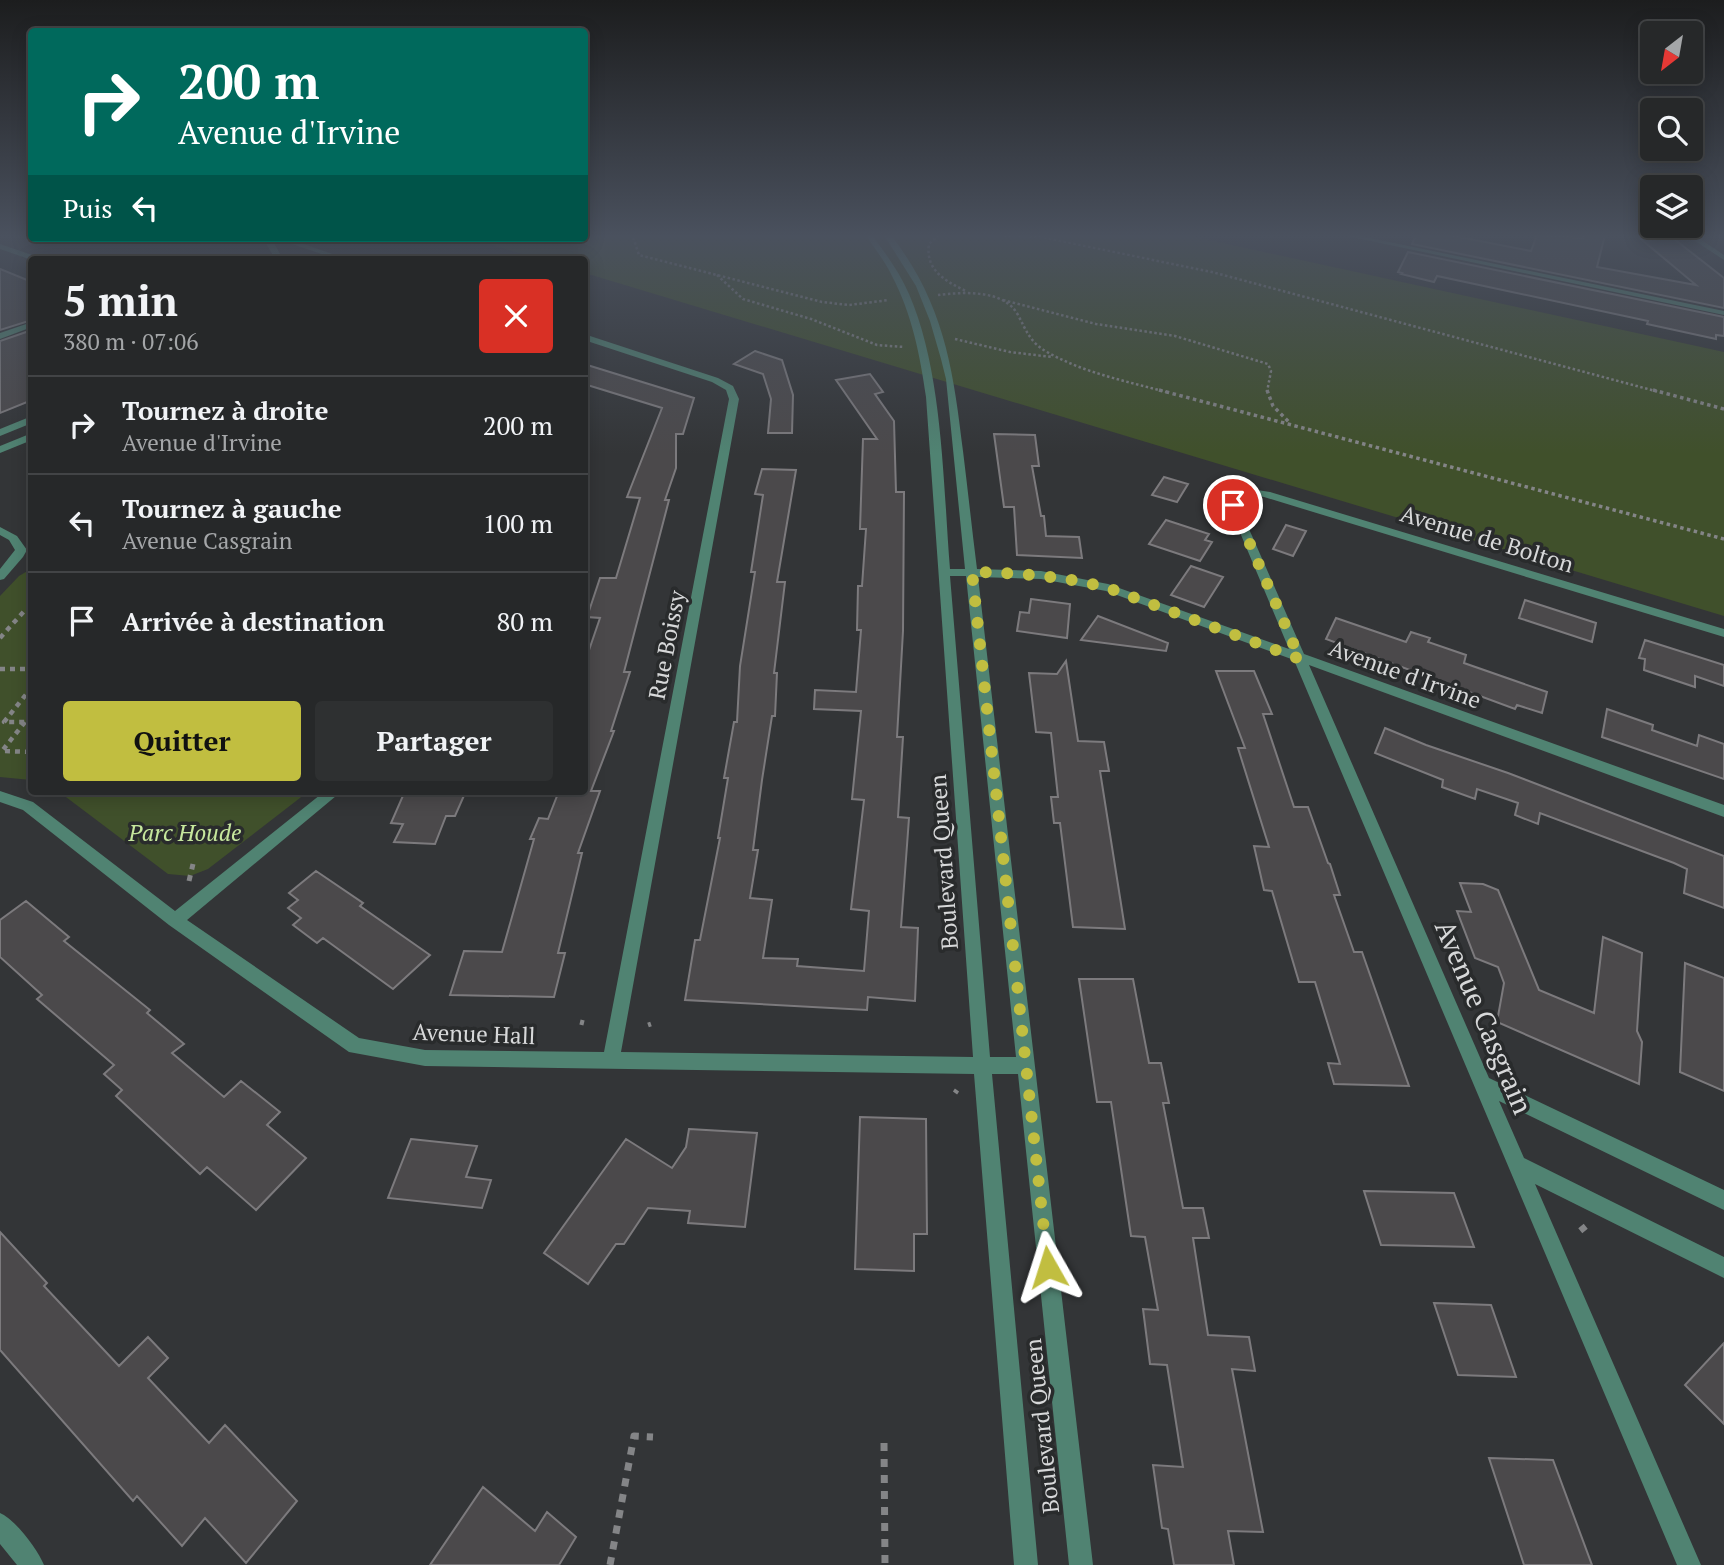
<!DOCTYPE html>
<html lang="fr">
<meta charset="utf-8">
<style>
:root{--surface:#262829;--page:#2e3031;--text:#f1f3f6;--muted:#a4a6a8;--line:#424446;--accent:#c1be40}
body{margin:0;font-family:"PT Serif",serif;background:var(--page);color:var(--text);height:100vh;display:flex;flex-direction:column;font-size:26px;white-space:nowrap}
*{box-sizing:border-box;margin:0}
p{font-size:23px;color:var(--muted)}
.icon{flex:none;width:38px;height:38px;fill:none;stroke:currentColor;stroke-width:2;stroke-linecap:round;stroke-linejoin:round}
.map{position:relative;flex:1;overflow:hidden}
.sheet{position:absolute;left:28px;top:256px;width:560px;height:539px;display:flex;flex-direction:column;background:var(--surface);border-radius:7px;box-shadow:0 4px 18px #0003,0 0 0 2px var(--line)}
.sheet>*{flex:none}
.guide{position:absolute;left:28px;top:28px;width:560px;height:214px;border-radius:7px;box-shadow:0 4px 18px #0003,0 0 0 2px var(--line);background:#00695c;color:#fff;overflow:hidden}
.needle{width:46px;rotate:211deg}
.controls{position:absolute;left:1640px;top:21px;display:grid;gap:14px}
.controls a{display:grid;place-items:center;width:63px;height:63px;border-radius:7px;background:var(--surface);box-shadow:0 4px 18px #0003,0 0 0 2px var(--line);font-size:35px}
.pin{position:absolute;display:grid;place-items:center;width:60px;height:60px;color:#fff;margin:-30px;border:4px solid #fff;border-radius:50%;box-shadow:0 2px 7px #0007}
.me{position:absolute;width:77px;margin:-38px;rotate:354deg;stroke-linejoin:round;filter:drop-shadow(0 0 5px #0008)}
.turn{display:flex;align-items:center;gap:24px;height:147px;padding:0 35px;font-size:32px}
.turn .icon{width:91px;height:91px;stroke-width:2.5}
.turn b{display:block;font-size:49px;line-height:60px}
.then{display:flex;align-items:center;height:66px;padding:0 35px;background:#0003;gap:14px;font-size:26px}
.round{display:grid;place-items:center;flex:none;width:74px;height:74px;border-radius:7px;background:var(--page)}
.head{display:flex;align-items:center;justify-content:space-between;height:119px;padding:0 35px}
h1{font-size:42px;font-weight:600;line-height:52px}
.action{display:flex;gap:14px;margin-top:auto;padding:14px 35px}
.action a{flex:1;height:80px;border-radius:7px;background:var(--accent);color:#111;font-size:28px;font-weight:600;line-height:80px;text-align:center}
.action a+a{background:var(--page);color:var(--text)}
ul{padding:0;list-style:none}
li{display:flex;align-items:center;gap:21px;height:98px;padding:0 35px;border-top:2px solid var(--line)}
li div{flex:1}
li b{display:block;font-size:26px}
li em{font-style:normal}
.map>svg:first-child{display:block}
.green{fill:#40502b}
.building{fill:#4b494b;stroke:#7c7a7d;stroke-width:2}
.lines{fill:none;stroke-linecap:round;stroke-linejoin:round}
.path-far4{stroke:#848587;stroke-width:2.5;stroke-dasharray:2.5 2.5;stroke-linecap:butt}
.path-far3{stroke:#848587;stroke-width:3.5;stroke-dasharray:3.5 3.5;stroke-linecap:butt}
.path-far2{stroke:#848587;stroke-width:4.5;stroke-dasharray:5 5;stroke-linecap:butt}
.path-far1{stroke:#848587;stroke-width:5;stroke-dasharray:6 6;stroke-linecap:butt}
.path{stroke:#848587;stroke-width:7;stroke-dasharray:8 8;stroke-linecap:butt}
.street{fill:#508372;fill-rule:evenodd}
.route{stroke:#c1be40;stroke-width:12;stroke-dasharray:0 21.6}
.labels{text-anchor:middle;stroke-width:7;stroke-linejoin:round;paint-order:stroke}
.street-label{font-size:23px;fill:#d7d8d9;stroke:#292b2c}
.park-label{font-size:23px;font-style:italic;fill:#c6e79d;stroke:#292b2c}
.near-street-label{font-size:28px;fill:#d7d8d9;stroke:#292b2c}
</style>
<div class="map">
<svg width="1724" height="1565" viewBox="0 0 1724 1565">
<rect width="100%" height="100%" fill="#333537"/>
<path class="green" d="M585 235H1186L1724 352V616L585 273 584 259H539L469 238H584Z
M31 569V780L0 777V596L19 576Z
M58 791H309L208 869 190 876 168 874Z"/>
<path class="building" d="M1416 235H1449L1531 251 1537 235 1583 238 1584 235H1605L1597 267 1696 285 1636 235H1669L1724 278V308L1412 244Z
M1408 252 1724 317V336L1716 335V339L1647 324 1648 321 1437 276 1434 282 1401 274 1402 273 1398 272Z
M0 269 32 282V320L0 330Z
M32 330V400L0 413V341Z
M755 351 782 360 793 395 792 433H768L771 399 763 374 734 364Z
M584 364 694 398 683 434H676V468L665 500H669L624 672H630L611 731H614L591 791H600L578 853H582L558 953H565L554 997 450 995 464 951 502 952 534 839H530L539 818 548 819 559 791H584L585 662 600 618 587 617 600 578H616L640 498 627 497 662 408 584 384Z
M870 374 883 392 875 394 894 421 896 492H904L903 631 897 737H903L898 817 909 818 901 927 918 928 915 1001 868 997 867 1010 685 1000 695 940H700L720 838H718L728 778H724L734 722H737L740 666 755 572H751L763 495 755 494 762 469 796 470 777 582H785L774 673H777L775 716H772L762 780 753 850H758L750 898 772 900 763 958 798 959 797 966 864 971 869 911 851 909 864 800 852 799 861 711 814 709 815 690 856 692 861 630H857L858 586H862L866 529H860L863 439H877L836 380Z
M994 434 1035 435 1039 466H1032L1041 516H1044L1046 536 1079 537 1082 558 1017 555 1014 507H1004Z
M1164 477 1188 484 1177 502 1152 495Z
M1166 520 1209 534 1205 540 1212 542 1200 561 1149 544Z
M1286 525 1306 531 1293 556 1273 549Z
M1191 566 1223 577 1204 607 1171 595Z
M1031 599 1070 604 1067 638 1017 631 1020 612 1029 613Z
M1525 600 1596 623 1592 642 1519 618Z
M1098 616 1168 643 1166 651 1081 640Z
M1336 618 1406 642 1411 632 1430 638 1428 642 1466 655 1464 663 1547 692 1542 713 1517 705 1515 709 1326 639Z
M1645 640 1724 665V686L1695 676V687L1644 670 1645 659 1639 658Z
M1066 661 1078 741 1104 742 1109 771H1100L1125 929 1073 927 1060 823H1054L1051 797H1058L1051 733 1036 732 1029 673 1057 674Z
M1216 671H1254L1272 714H1263L1294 807H1308L1328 863 1330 864 1340 895H1334L1354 952H1362L1409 1086 1334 1084 1328 1063 1340 1064 1315 982H1299L1272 891 1264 890 1254 846 1269 847 1238 748H1245Z
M1607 709 1653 725 1652 730 1697 746 1699 735 1724 744V779L1602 737Z
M1385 728 1426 745 1508 773 1724 856V908L1684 893 1687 869 1674 863 1540 813 1538 824 1515 815 1518 803 1477 789 1475 799 1442 787 1443 780 1375 753Z
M405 791H466L455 816H446L435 844 394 842 403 824 391 823Z
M316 871 363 903 360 906 430 955 393 989 323 938 317 943 293 925 301 918 288 908 298 900 289 893Z
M1460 883 1483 884 1498 890 1539 990 1594 1013 1603 937 1642 953 1637 1031 1642 1042 1639 1084 1497 1022 1504 983 1498 967 1475 958 1457 911 1471 912Z
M26 901 69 937 64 941 150 1010 147 1013 184 1044 172 1053 224 1097 241 1081 280 1112 267 1125 306 1158 256 1210 207 1167 200 1174 116 1096 122 1090 104 1074 114 1065 37 999 42 995 0 957V920Z
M1685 963 1724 978V1091L1680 1072Z
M1079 979H1133L1149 1063H1161L1169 1103H1163L1183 1208H1203L1209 1238H1193L1208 1335 1249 1337 1255 1371 1232 1369 1263 1532 1228 1531 1234 1565H1174L1168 1529 1162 1528 1153 1465 1183 1467 1167 1365 1150 1364 1143 1309 1158 1310 1145 1237 1131 1236 1111 1102H1097Z
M860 1117 926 1119 927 1234H914V1271L855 1269Z
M689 1129 757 1133 745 1227 688 1223 690 1211 648 1208 624 1244H616L588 1284 544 1253 626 1139 672 1168 686 1147Z
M411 1139 477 1146 466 1177 491 1180 482 1208 388 1198Z
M1364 1191 1454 1193 1474 1247 1381 1245Z
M0 1232 47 1283 44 1286 119 1366 148 1337 168 1358 148 1378 209 1443 225 1425 297 1501 246 1563 205 1518 182 1546 137 1496 133 1501 0 1350Z
M1434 1303 1491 1305 1516 1377 1458 1375Z
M1724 1343V1424L1685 1385Z
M1489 1458 1553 1460 1592 1565H1524Z
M483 1487 535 1531 547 1512 576 1537 559 1565H430Z"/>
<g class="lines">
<path class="path-far4" d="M629 235 633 237 639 255 822 302 849 305 889 300
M939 235 929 244C925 270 945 281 966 291
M989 235 1041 237 1212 272 1659 392
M717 275 743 299 811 319 877 345 904 347
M938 295C963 292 1004 289 1018 315 1027 332 1030 342 1047 352 1084 373 1126 381 1166 392
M1003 300 1096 324 1175 336 1268 364 1271 371 1267 392
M955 339 1010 352 1052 357"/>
<path class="path-far3" d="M1159 390 1724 539
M1267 390 1273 406 1290 423
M1653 390 1724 409"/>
<path class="path-far2" d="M0 638 26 609H32
M0 669H32
M32 687 4 722H32
M25 722 2 751 32 752"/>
<path class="path-far1" d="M189 881 193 864
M580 1022 584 1023
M648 1025 651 1024
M955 1093 957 1090"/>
<path class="path" d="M1581 1226 1585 1231
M884 1443 885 1565
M610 1565 634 1436 653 1437"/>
<path class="street" d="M866 235H872C886 254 900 273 909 294 943 372 943 483 950 569H965L946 379 941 359 930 321 916 286 884 235H891C944 304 953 367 963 451 968 491 972 530 977 569L1041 571 1108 584 1289 649 1228 504V494L1244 488 1270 492 1724 629V637L1264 497 1249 494 1237 497 1238 504 1304 654 1724 805V817L1309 665 1489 1078 1724 1190V1210L1499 1101 1524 1158 1724 1257V1278L1535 1184 1701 1565H1677L1294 660 1106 591 1041 579 978 577 1093 1565H1069L1018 1074H992L1038 1565H1014L974 1074 425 1066 349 1052 169 925 23 810 0 802V791L33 802 175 911 325 791H342L187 920 359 1038 425 1050 604 1052 729 399 726 390 712 382 584 340V335H587L718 378 733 386 739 399 621 1052 973 1057 926 397C920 355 912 314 892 276 885 261 874 248 866 235ZM950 576H966L1016 1057H990Z
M1342 235H1355L1724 311V315Z
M1686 235H1694L1724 255V260Z
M263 238H271L283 259H275Z
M275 238H286L347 259H336Z
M0 244 38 257 39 259 32 260 0 249Z
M32 322V327L0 339V333Z
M32 416V423L0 436V429Z
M32 433V440L0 453V446Z
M0 527 17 536 27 550 23 557 4 579 0 580V569L15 550 9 540 0 535Z
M0 1513C15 1519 38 1550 44 1565H17L0 1544Z"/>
</g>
<linearGradient id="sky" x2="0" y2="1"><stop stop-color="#1c1d1e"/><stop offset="0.52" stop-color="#4a515e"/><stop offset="1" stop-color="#4a515e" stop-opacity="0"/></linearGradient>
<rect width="1724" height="454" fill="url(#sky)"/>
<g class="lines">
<path class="route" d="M1048 1267 972 572C1019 573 1063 576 1108 588L1300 659 1233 505"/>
</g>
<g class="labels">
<g class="street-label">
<text transform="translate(1487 539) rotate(17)" y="8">Avenue de Bolton</text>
<text transform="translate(667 645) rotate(-79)" y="8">Rue Boissy</text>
<text transform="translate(1405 674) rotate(20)" y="8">Avenue d'Irvine</text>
<text transform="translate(944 862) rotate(-94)" y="8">Boulevard Queen</text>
<text transform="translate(474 1034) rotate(2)" y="8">Avenue Hall</text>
<text transform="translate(1042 1426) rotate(-96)" y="8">Boulevard Queen</text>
</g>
<g class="park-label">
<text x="185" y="841">Parc Houde</text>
</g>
<g class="near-street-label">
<text transform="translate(1484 1017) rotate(67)" y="10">Avenue Casgrain</text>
</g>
</g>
</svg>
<div class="controls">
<a><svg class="needle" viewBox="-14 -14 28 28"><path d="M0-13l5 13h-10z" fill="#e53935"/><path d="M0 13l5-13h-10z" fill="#a4a6a8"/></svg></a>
<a><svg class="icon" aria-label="search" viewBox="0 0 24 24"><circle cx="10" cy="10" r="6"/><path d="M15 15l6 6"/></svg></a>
<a><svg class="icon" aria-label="layers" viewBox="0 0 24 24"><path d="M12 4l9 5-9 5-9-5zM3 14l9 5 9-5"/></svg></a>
</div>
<div class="pin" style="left:1233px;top:505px;background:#d93025"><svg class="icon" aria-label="arrive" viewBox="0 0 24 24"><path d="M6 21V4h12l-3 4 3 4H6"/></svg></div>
<svg class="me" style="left:1048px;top:1267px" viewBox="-20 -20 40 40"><path d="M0-17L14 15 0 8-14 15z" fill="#c1be40" stroke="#fff" stroke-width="4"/></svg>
<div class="guide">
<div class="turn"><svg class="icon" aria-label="right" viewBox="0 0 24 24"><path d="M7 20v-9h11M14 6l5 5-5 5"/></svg><div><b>200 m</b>Avenue d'Irvine</div></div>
<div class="then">Puis<svg class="icon" aria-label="left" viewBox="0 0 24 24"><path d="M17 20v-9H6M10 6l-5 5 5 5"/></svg></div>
</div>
<section class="sheet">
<div class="head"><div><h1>5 min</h1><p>380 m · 07:06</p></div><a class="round" style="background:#d93025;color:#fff"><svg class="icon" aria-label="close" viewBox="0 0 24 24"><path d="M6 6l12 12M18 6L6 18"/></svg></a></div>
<ul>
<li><svg class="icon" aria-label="right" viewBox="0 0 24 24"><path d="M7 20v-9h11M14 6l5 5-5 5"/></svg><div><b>Tournez à droite</b><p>Avenue d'Irvine</p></div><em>200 m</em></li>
<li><svg class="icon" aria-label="left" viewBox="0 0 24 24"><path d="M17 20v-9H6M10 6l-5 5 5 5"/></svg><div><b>Tournez à gauche</b><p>Avenue Casgrain</p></div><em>100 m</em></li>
<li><svg class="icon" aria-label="arrive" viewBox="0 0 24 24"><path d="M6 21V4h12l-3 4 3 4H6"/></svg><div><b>Arrivée à destination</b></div><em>80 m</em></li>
</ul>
<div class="action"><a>Quitter</a><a>Partager</a></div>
</section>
</div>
